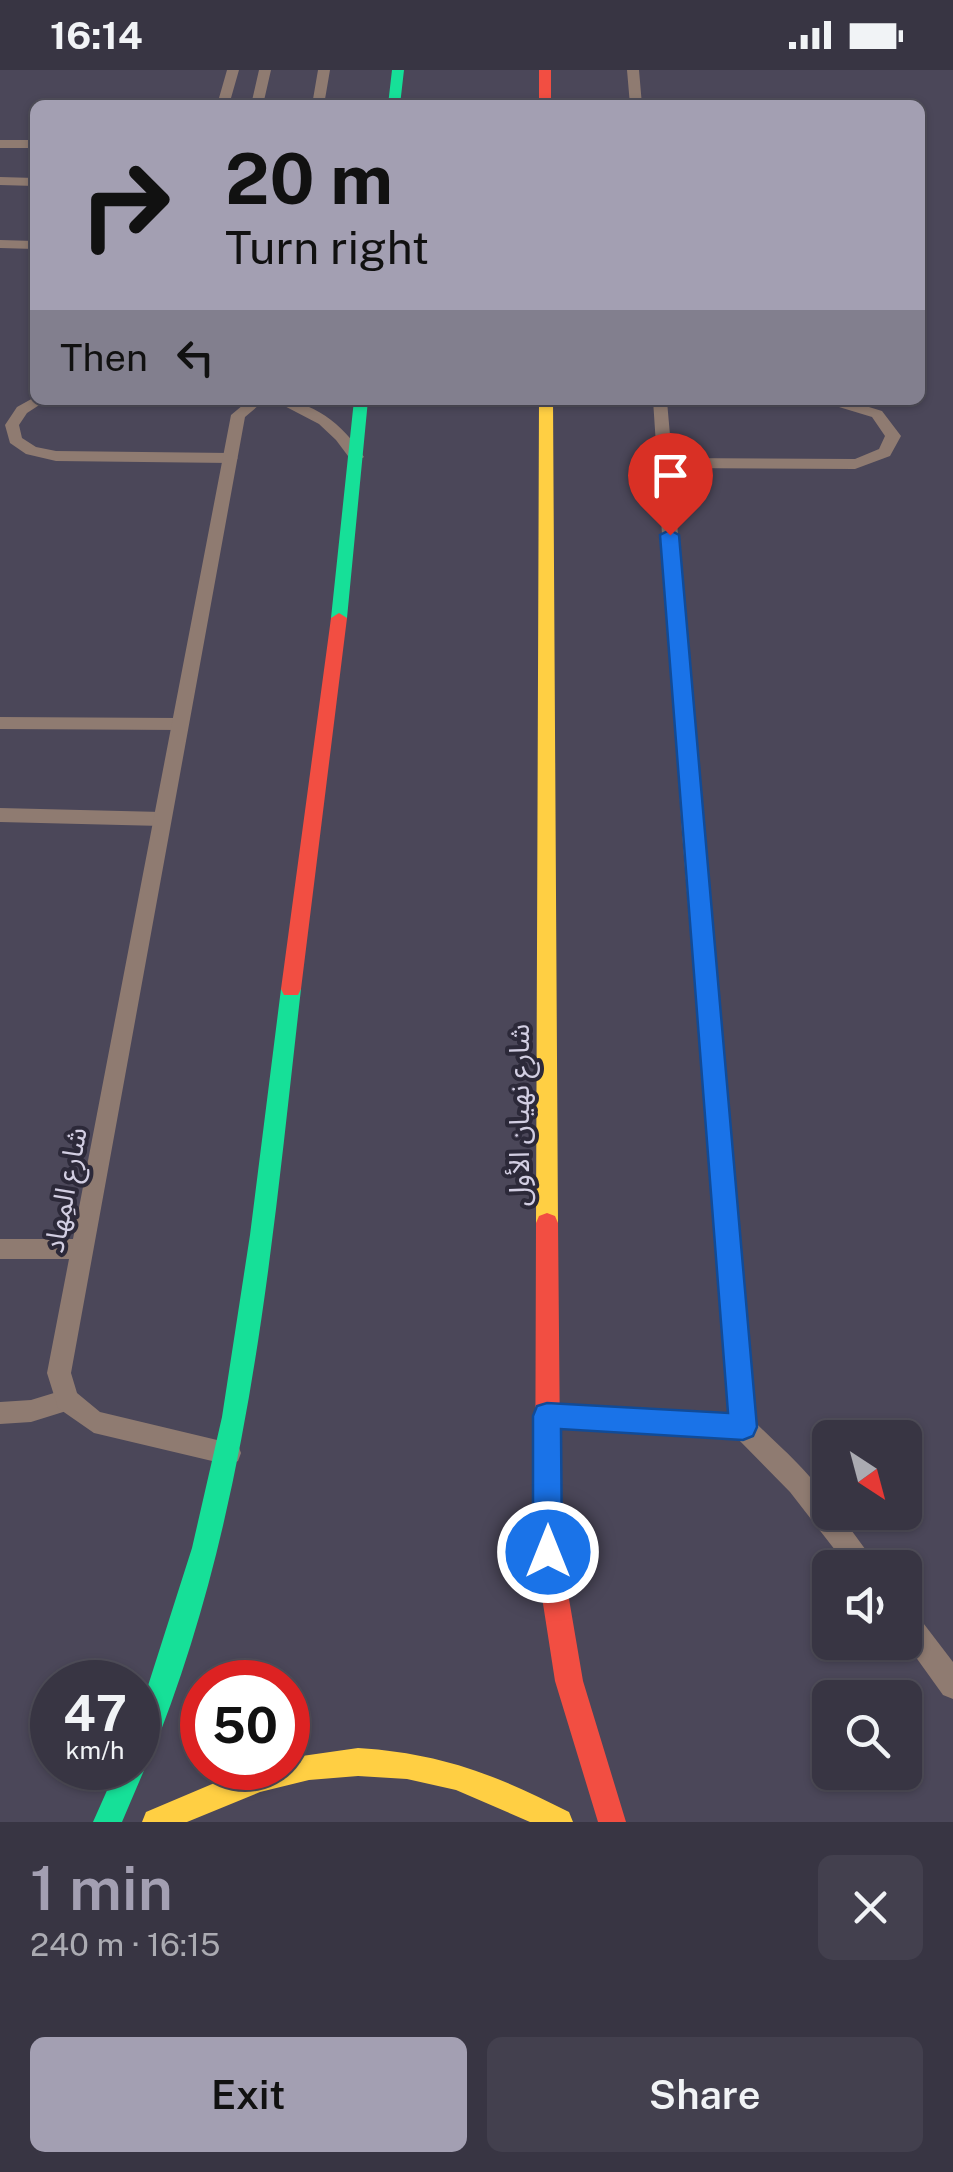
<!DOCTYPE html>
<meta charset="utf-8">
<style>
:root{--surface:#383543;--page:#43404e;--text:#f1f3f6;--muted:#ababb2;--line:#52505c;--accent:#a39fb2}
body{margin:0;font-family:"Public Sans","Noto Sans Arabic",sans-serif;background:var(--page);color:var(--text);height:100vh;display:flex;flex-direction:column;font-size:38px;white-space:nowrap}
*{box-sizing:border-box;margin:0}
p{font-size:32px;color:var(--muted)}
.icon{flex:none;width:55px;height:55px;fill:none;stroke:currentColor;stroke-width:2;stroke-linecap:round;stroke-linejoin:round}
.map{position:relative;height:1752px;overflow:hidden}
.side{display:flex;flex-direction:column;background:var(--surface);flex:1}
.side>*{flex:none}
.hud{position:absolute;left:30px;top:30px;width:895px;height:305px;border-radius:15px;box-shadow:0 2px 8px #0004,0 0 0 2px var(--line);background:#a39fb2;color:#111;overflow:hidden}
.needle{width:65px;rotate:144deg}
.tools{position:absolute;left:812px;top:1350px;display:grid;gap:20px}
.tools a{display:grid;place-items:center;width:110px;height:110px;border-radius:15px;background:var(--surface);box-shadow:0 2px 8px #0004,0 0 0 2px var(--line);font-size:50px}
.speed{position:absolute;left:30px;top:1590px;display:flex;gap:20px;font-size:50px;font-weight:700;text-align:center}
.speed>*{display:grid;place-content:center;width:130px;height:130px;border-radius:50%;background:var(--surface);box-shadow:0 2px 8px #0004,0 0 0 2px var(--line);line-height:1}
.speed small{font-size:25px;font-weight:400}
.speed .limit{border:15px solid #d22;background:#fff;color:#111}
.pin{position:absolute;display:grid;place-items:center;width:85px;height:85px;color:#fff;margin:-102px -42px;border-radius:50% 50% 50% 0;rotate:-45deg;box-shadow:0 0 10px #0007}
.pin .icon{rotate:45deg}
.me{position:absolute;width:110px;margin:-55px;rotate:0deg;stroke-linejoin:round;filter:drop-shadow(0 0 8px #0008)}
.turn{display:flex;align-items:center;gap:35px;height:210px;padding:0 30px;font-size:45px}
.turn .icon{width:130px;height:130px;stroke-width:2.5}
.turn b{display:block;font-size:70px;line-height:85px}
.then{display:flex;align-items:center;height:95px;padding:0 30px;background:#0003;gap:20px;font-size:38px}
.round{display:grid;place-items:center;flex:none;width:105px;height:105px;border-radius:15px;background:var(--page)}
.head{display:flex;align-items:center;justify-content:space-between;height:170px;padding:0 30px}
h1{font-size:60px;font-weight:600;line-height:75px;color:var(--accent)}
.cta{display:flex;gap:20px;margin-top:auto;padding:20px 30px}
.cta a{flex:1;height:115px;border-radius:15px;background:var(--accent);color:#111;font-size:40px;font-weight:600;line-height:115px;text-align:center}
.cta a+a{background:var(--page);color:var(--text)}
.status{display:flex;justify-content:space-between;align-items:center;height:70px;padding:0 50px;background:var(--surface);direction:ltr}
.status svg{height:28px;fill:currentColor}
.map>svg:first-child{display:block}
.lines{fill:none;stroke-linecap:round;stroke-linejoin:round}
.lane{fill:#8f7b71;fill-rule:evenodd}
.street{fill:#8f7b71;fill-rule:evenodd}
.fast{fill:#16e098;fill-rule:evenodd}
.slow{fill:#ffcf43;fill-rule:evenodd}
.jam{fill:#f24e42;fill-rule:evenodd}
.route{fill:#1a73e8;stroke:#114b97;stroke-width:2.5}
.labels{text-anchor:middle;stroke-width:8;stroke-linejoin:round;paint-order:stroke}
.street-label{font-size:28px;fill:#d2cee2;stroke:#2c2939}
</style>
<div class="status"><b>16:14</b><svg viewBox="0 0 49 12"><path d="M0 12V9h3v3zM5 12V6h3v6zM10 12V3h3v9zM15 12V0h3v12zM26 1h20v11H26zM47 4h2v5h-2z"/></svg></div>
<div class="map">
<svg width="953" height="1752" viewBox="0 0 953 1752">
<rect width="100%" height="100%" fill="#4b4759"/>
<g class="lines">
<path class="lane" d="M227 0H239L229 35H217Z
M259 0H271L263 35H251Z
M318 0H330L324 35H312Z
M627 0H639L642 35H630Z
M0 70H35V78H0Z
M0 107 35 108V116L0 115Z
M35 327V330H47L27 343 19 355 22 368 36 377 56 381 230 383 238 388 230 393 56 391 26 384 10 373 5 355 17 337Z
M653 330H846L882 341 901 366 890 386 855 399 673 398 700 762 755 1352C773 1371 830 1418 830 1442H838L879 1498H849L790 1422 737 1368 547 1357 538 1354 535 1346 538 1338 547 1335 730 1345 682 762ZM667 331 674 334 839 337 872 347 885 366 879 379 855 389 672 388Z
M0 647 180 648 189 654 180 660 0 659Z
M0 738 162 742 171 749 162 756 0 752Z
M67 1319 76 1322 79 1330 76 1338 31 1352 0 1354V1332L31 1330Z
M905 1537 914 1541 953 1592V1629L943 1625 905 1572Z"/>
<path class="street" d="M0 170 35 171V179L0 178Z
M249 330H265L245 347 71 1303 77 1323 100 1342 238 1375 241 1383 238 1391 229 1395 94 1363 58 1338 47 1303 69 1189H0V1169H73L231 345Z
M273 330C313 330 342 353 364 387L356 392 351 390 336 370 319 354Z"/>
<path class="fast" d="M392 0H404L400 35H388Z
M354 330H368L347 548 339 553 331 548Z
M291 911 298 913 301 919C271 1181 250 1447 148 1693L144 1695 145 1698 122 1752H93L117 1698H138V1647L192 1478 222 1347 250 1165 281 919 284 913Z"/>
<path class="slow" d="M539 330H553L558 1153 555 1160 547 1163 539 1160 536 1153Z
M358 1678C440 1683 497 1705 569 1742L573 1752H530L456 1720 407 1709 358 1706 309 1710 260 1722 187 1752H142L146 1742 250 1698H288V1688Z"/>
<path class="jam" d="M539 0H551V35H539Z
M339 543 347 548 301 919 298 925H284L281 919 331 548Z
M547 1143 555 1146 558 1153 561 1482 583 1611 626 1752H598L555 1611 535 1482 536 1153 539 1146Z"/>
</g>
<path class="route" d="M670 460 679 465 757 1357 753 1366 743 1370 561 1359 562 1482 558 1492 548 1496 537 1492 533 1482V1346L537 1336 547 1333 728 1343 660 465Z"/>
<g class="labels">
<g class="street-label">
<text transform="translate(519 1045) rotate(-90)" y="10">شارع نهيان الأول</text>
<text transform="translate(65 1120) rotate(-79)" y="10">شارع المِهاد</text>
</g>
</g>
</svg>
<div class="tools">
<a><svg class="needle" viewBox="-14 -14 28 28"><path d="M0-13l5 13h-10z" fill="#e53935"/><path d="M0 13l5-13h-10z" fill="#ababb2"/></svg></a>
<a><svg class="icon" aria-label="sound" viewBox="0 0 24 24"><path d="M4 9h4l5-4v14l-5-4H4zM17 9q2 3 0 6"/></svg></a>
<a><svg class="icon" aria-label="search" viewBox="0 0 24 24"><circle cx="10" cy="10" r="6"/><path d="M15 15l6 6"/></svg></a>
</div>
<div class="speed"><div>47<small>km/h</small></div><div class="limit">50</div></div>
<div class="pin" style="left:670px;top:465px;background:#d93025"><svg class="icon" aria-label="arrive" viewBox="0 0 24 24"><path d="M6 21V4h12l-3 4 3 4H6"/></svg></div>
<svg class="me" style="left:548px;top:1482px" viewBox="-20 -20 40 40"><circle r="17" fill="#1a73e8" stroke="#fff" stroke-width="3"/><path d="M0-11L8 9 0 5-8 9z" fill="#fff"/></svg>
<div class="hud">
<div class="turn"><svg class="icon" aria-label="right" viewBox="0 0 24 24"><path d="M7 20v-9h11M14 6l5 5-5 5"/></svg><div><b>20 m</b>Turn right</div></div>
<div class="then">Then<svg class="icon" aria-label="left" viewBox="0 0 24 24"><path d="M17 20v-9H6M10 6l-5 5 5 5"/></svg></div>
</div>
</div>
<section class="side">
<div class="head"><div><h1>1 min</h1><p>240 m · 16:15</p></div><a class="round"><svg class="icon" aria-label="close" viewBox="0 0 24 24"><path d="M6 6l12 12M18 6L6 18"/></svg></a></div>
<div class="cta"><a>Exit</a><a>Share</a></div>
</section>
